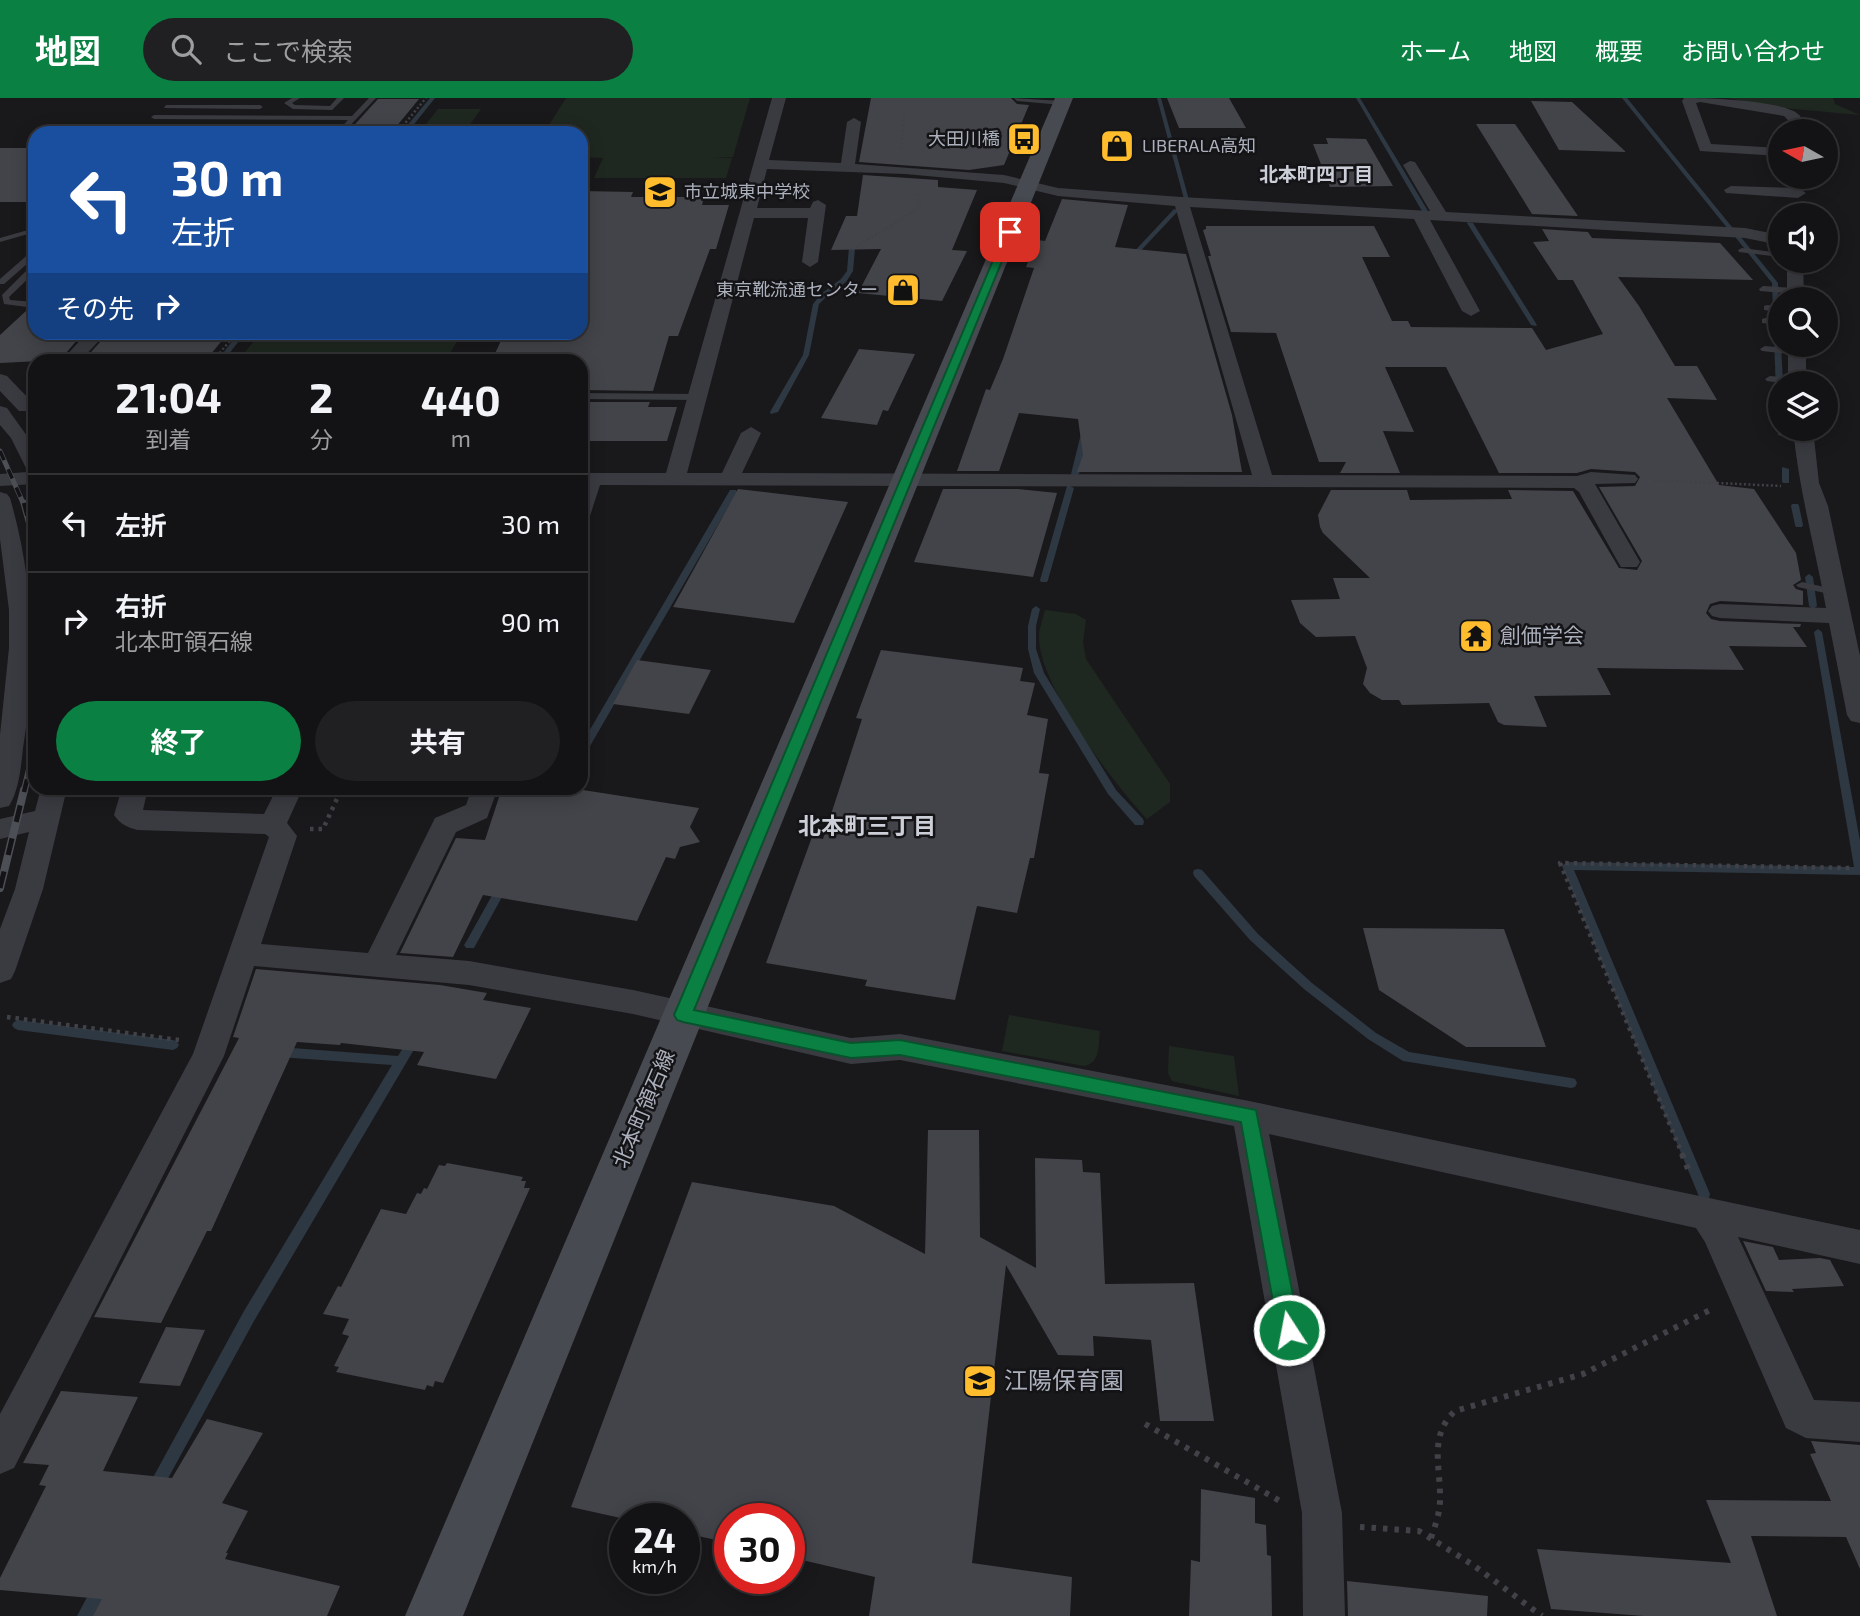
<!DOCTYPE html>
<html lang="ja">
<meta charset="utf-8">
<style>
:root{--surface:#131315;--page:#202022;--text:#f1f3f6;--muted:#9d9ea0;--line:#323234;--accent:#0b8043}
body{margin:0;font-family:"Exo 2","Noto Sans JP",sans-serif;background:var(--page);color:var(--text);height:100vh;display:flex;flex-direction:column;font-size:26px;white-space:nowrap}
*{box-sizing:border-box;margin:0}
p{font-size:23px;color:var(--muted)}
.icon{flex:none;width:38px;height:38px;fill:none;stroke:currentColor;stroke-width:2;stroke-linecap:round;stroke-linejoin:round}
.map{position:relative;flex:1;overflow:hidden}
.sheet{position:absolute;left:28px;top:256px;width:560px;height:441px;display:flex;flex-direction:column;background:var(--surface);border-radius:21px;box-shadow:0 4px 18px #0003,0 0 0 2px var(--line)}
.sheet>*{flex:none}
.top-card{position:absolute;left:28px;top:28px;width:560px;height:214px;border-radius:21px;box-shadow:0 4px 18px #0003,0 0 0 2px var(--line);background:#1a4fa0;color:#fff;overflow:hidden}
.needle{width:46px;rotate:279deg}
.tools{position:absolute;left:1768px;top:21px;display:grid;gap:14px}
.tools a{display:grid;place-items:center;width:70px;height:70px;border-radius:50%;background:var(--surface);box-shadow:0 4px 18px #0003,0 0 0 2px var(--line);font-size:35px}
.speed{position:absolute;left:609px;top:1405px;display:flex;gap:14px;font-size:35px;font-weight:700;text-align:center}
.speed>*{display:grid;place-content:center;width:91px;height:91px;border-radius:50%;background:var(--surface);box-shadow:0 4px 18px #0003,0 0 0 2px var(--line);line-height:1}
.speed small{font-size:18px;font-weight:400}
.speed .limit{border:10px solid #d22;background:#fff;color:#111}
.pin{position:absolute;display:grid;place-items:center;width:60px;height:60px;color:#fff;margin:-30px;border-radius:14px;box-shadow:0 4px 10px #0006}
.me{position:absolute;width:77px;margin:-38px;rotate:349deg;stroke-linejoin:round;filter:drop-shadow(0 0 5px #0008)}
.turn{display:flex;align-items:center;gap:24px;height:147px;padding:0 28px;font-size:32px}
.turn .icon{width:91px;height:91px;stroke-width:2.5}
.turn b{display:block;font-size:49px;line-height:60px}
.then{display:flex;align-items:center;height:66px;padding:0 28px;background:#0003;gap:14px;font-size:26px}
.eta{display:flex;justify-content:space-evenly;align-items:center;height:119px;text-align:center}
.eta b{font-size:42px;font-weight:700;line-height:49px}
.primary-button{display:flex;gap:14px;margin-top:auto;padding:14px 28px}
.primary-button a{flex:1;height:80px;border-radius:42px;background:var(--accent);color:#fff;font-size:28px;font-weight:700;line-height:80px;text-align:center}
.primary-button a+a{background:var(--page);color:var(--text)}
ul{padding:0;list-style:none}
li{display:flex;align-items:center;gap:21px;height:98px;padding:0 28px;border-top:2px solid var(--line)}
li div{flex:1}
li b{display:block;font-size:26px}
li em{font-style:normal}
header{display:flex;align-items:center;gap:42px;box-sizing:border-box;height:98px;padding:0 35px;background:var(--accent);color:#fff}
header strong{font-size:33px}
nav{display:flex;gap:38px;margin-inline-start:auto;font-size:24px}
.search{width:490px;height:63px;background:var(--page);display:flex;align-items:center;gap:18px;box-sizing:border-box;padding:0 24px;border-radius:38px;color:var(--muted);font-size:26px}
.map>svg:first-child{display:block}
.green{fill:#1f2820}
.lines{fill:none;stroke-linecap:round;stroke-linejoin:round}
.stream{fill:#2e3842;fill-rule:evenodd}
.building{fill:#434449}
.path-far3{stroke:#404248;stroke-width:2.5;stroke-dasharray:2 2.5;stroke-linecap:butt}
.path-far2{stroke:#404248;stroke-width:3.5;stroke-dasharray:2.5 4.5;stroke-linecap:butt}
.path-far1{stroke:#404248;stroke-width:4.5;stroke-dasharray:3.5 5;stroke-linecap:butt}
.path{stroke:#404248;stroke-width:6;stroke-dasharray:4.5 7;stroke-linecap:butt}
.service{fill:#3a3b41;fill-rule:evenodd}
.minor{fill:#3a3b41;fill-rule:evenodd}
.secondary{fill:#484a51;fill-rule:evenodd}
.rail-far2-casing{stroke:#4d4f56;stroke-width:5}
.rail-far1-casing{stroke:#4d4f56;stroke-width:7}
.rail-casing{stroke:#4d4f56;stroke-width:8}
.rail-far2{stroke:#141417;stroke-width:3.5;stroke-dasharray:10;stroke-linecap:butt}
.rail-far1{stroke:#141417;stroke-width:4.5;stroke-dasharray:13;stroke-linecap:butt}
.rail{stroke:#141417;stroke-width:5;stroke-dasharray:17;stroke-linecap:butt}
.route{fill:#0b8043;stroke:#07532c;stroke-width:2}
.labels{text-anchor:middle;stroke-width:5;stroke-linejoin:round;paint-order:stroke}
.far-poi-label{font-size:18px;fill:#abb0bc;stroke:#141417;text-anchor:end}
.far-neighbourhood-label{font-size:19px;font-weight:bold;fill:#cccfd8;stroke:#141417}
.poi-label{font-size:21px;fill:#abb0bc;stroke:#141417;text-anchor:start}
.street-label{font-size:21px;fill:#abb0bc;stroke:#141417}
.neighbourhood-label{font-size:23px;font-weight:bold;fill:#cccfd8;stroke:#141417}
.near-poi-label{font-size:24px;fill:#abb0bc;stroke:#141417;text-anchor:start}
</style>
<header>
<strong>地図</strong>
<div class="search"><svg class="icon" aria-label="search" viewBox="0 0 24 24"><circle cx="10" cy="10" r="6"/><path d="M15 15l6 6"/></svg>ここで検索</div>
<nav><a>ホーム</a><a>地図</a><a>概要</a><a>お問い合わせ</a></nav>
</header>
<div class="map">
<svg width="1860" height="1518" viewBox="0 0 1860 1518">
<rect width="100%" height="100%" fill="#19191c"/>
<path class="green" d="M566 0H750L733 59H712L732 60 726 80H594L603 60 581 59V35H544Z
M1727 0H1833L1835 6 1860 17 1783 10Z
M438 11H481L464 35H419Z
M261 234H462V235L446 262H239Z
M1045 512 1076 516 1086 522 1083 544 1086 561 1170 686V704L1147 721C1114 686 1039 588 1039 539 1039 531 1043 520 1045 512Z
M1009 917 1100 933C1098 947 1101 965 1084 968L1002 953Z
M1169 948 1234 958 1239 998 1172 983 1168 975Z"/>
<g class="lines">
<path class="stream" d="M430 0H435L407 35H401Z
M1157 0H1161L1189 102 1184 101Z
M1356 0H1360L1428 113 1427 114 1422 113Z
M1622 0H1627L1732 129V131H1728Z
M1174 111 1179 112 1133 161H1129V159Z
M1468 124 1473 125 1537 227 1536 228 1531 227 1467 125Z
M1736 138H1740L1778 185 1780 247H1781L1783 285H1780V296L1776 294 1772 185 1736 140Z
M858 141 863 142 855 150 853 173 846 184 826 199 819 206 809 257 778 314 771 316 770 314 803 257 813 206 821 196 841 181 847 173 849 149Z
M239 234H246L224 262H218Z
M1777 306H1780V324L1776 322 1774 309Z
M1778 329 1785 331V339L1778 337Z
M1082 332 1089 334 1079 376 1075 378 1071 376Z
M1782 369 1789 371V385H1783L1782 383Z
M1067 388H1070L1074 390 1048 482 1047 484H1041L1040 482Z
M730 392H736L737 394 586 655 581 658V647Z
M1792 406H1798L1799 408 1803 427 1802 429H1796L1795 427 1791 408Z
M1809 476 1813 479 1817 508 1813 511 1809 508 1805 479Z
M1036 508 1040 511 1036 528V551L1044 575 1116 692 1143 721 1144 724 1143 727H1135L1108 696 1034 575 1028 551V528L1032 511Z
M1818 531 1822 534 1860 743V777L1574 772 1710 1096 1709 1100 1704 1102 1699 1100 1698 1096 1562 768 1567 764 1854 769 1814 534Z
M1198 771 1202 772 1258 836 1312 885 1376 935 1409 954 1571 980 1575 981 1577 985 1575 989 1571 990 1403 963 1368 941 1304 891 1250 842 1194 778 1193 775 1194 772Z
M503 784 507 785 508 788 474 850H466L464 847 466 844 499 785Z
M18 922 173 942 177 944 179 947 177 950 173 952 18 932 14 930 12 927 14 924Z
M415 935 419 937 421 940 419 943 254 1223 160 1395 155 1398 150 1395 147 1390 150 1385 244 1213 392 967 279 959 275 958 273 954 275 950 279 949 398 958 411 937Z
M101 1482 107 1484 109 1490 94 1518H77L95 1484Z"/>
</g>
<path class="building" d="M871 0H1011L1017 6 1029 7 1004 67 969 72 859 64Z
M1167 0H1229L1246 30H1179Z
M378 1H419L391 35H347Z
M1531 3 1572 4 1626 54 1559 52Z
M1476 26H1515L1578 118 1532 116Z
M1326 40 1366 41 1393 88 1330 89 1313 46H1328Z
M0 50H35V104H0Z
M863 77 938 82V89L977 92 952 152 967 153 942 203 858 195 881 151 831 152 846 118H857Z
M581 93 633 94 631 99H704L702 107H729L716 151H710L678 238H669L653 293 581 292V262H492L505 234H581Z
M1062 101 1128 107 1115 149 1186 156 1232 317 1242 374H1077L1083 357 1078 321 1019 315 999 373H957L986 291 990 292 1003 261 1034 170 1026 169 1037 142 1045 143Z
M1206 128H1374L1390 159H1362L1392 223H1408L1411 229 1532 230 1546 252 1603 236 1573 182H1558L1533 144 1549 143 1542 131 1588 134 1592 140 1720 145 1753 182 1618 179 1639 208 1675 268H1697L1717 302 1667 300 1719 387 1754 391 1796 455 1801 482 1793 487 1796 491 1803 493V507L1720 503 1710 506 1706 515 1711 521 1720 523 1801 526 1800 529H1793L1807 549 1729 548 1744 572 1597 570 1611 597 1534 598 1547 629 1504 627 1498 624 1489 605 1402 607 1399 602H1382L1370 595 1363 586 1367 570 1355 538 1316 539 1300 525 1291 502 1340 501 1333 480H1370L1323 435 1320 429 1318 417 1331 392H1407L1410 402 1512 401 1508 392 1573 393 1619 470 1637 472 1642 463 1599 389 1635 388 1640 379 1635 374 1591 371 1577 375H1499L1446 269H1385L1414 334 1383 333 1400 375H1340L1346 364H1319L1276 235 1231 234 1208 158H1211L1203 132 1206 131Z
M27 212 35 213V234H84L60 262 0 265V237Z
M109 234H229L206 262H84Z
M859 251 915 256 888 313 883 312 877 327 821 320Z
M581 304H650L648 309H677L667 343H581Z
M738 391 848 404 794 525 673 509Z
M943 391H1018L1057 395 1033 479 914 464Z
M881 552 1023 570 1020 583 1035 585 1027 617 1048 621 1039 675 1049 676 1034 760H1030L1017 815 977 808 955 902 865 888 867 882 766 865 812 739 823 741 862 621 856 620Z
M637 562 711 572 689 616 613 606Z
M502 690H570L699 710 690 729 700 744 680 749 675 761 666 759 637 823 483 797 453 859 400 855 456 740 485 742Z
M1363 830 1504 831 1546 949H1466L1379 892Z
M256 871 440 887 487 895 483 902 531 910 496 981 417 967 424 954 341 945 340 947 297 944 211 1133H207L161 1225 94 1219 239 940 233 939Z
M928 1032H979L980 1139 1036 1170 1035 1060 1082 1062 1083 1074 1100 1075 1105 1186 1194 1185 1214 1323H1160L1151 1242 1093 1238 1094 1258 1058 1257 1006 1167 972 1465 1072 1479 1070 1518H869L875 1479 789 1459V1421H730V1445L684 1435V1421H625L571 1409 692 1084 834 1108 925 1156Z
M447 1065 523 1079 521 1083H526L524 1090H530L443 1285 435 1283 433 1289 427 1287 425 1292 336 1274 339 1269 334 1268 349 1238 342 1236 349 1221 323 1216 338 1188 341 1189 381 1111 406 1116 417 1095 421 1096 424 1090 427 1091 439 1067 445 1068Z
M1743 1143 1773 1149 1779 1162 1820 1160 1830 1162 1844 1188 1792 1191 1794 1194 1766 1193Z
M166 1229 205 1232 180 1288 139 1285Z
M61 1293 138 1299 103 1373 172 1380 207 1321 263 1335 222 1405 248 1413 226 1455H228L225 1461 340 1488 327 1518H93L102 1501 0 1492V1480L46 1388 39 1387 49 1367 23 1365Z
M1811 1343 1860 1347V1471L1846 1439 1751 1438 1777 1518H1644L1551 1511 1537 1451 1731 1465 1706 1402 1831 1403 1810 1356 1816 1355Z
M1201 1391 1255 1400V1425L1266 1427 1267 1457 1271 1458 1272 1518H1189L1191 1462 1200 1464Z
M1347 1483 1488 1498 1487 1518H1348Z"/>
<g class="lines">
<path class="path-far3" d="M397 35 426 0
M901 51 904 15
M856 149 916 112 920 106 917 95
M214 262 237 234
M1654 382 1781 388"/>
<path class="path-far2" d="M340 694 342 690"/>
<path class="path-far1" d="M310 731H323L341 692
M7 919 179 942
M1683 1058 1560 765 1851 770"/>
<path class="path" d="M1682 1056 1690 1076
M1145 1326 1280 1403
M1360 1429 1419 1433 1473 1467 1542 1518
M1431 1440C1435 1428 1440 1415 1440 1402 1441 1370 1428 1338 1455 1313L1583 1276 1714 1210"/>
<path class="service" d="M292 0H300L292 5 295 7 330 8 337 0H344L332 12 293 11 284 5Z
M369 0H376L343 35H336L348 22 154 21 151 19 154 17 352 18Z
M1014 0 1062 3 1065 5 1062 7 1017 3Z
M166 7H260L263 9 260 11 164 10Z
M277 27 315 28 318 30 313 35H306L309 32 277 31 264 35H254Z
M139 30H236L239 32 236 34 137 33Z
M35 130V134L0 144V140Z
M1742 150 1780 155V159L1739 154 1738 152Z
M32 153H35V159L4 186H0V181Z
M32 167H35V174L9 199 10 202 35 204V210L4 206 2 197Z
M1763 188 1795 190 1799 193 1795 196 1760 193 1759 191Z
M1767 207 1780 208V214L1764 212V208Z
M1765 220 1780 221V227L1762 225V221Z
M1765 248 1797 251 1802 254 1797 257 1762 253 1760 251Z
M1770 278 1797 281 1802 284 1783 285 1767 283 1765 281Z
M581 295 697 296 702 299 697 302 581 301Z
M1802 484 1838 492 1840 494 1834 497 1798 489 1796 487Z"/>
<path class="minor" d="M772 0H786L769 62 841 65 847 24 854 20 861 24 855 66 1004 77 1058 90 1181 99 1430 113 1403 67 1410 63 1415 64 1446 114 1745 130 1780 137V147L1745 140 1430 122 1480 213 1471 218 1462 213 1414 121 1190 109 1272 377 1577 378 1591 374 1635 377 1638 381 1635 385 1595 386 1640 464 1637 469H1621L1618 464 1579 394 1574 390 600 387 589 421 581 422V375H666ZM767 71 905 76 1004 85 1058 98 1175 108 1252 377 742 375 761 335 751 329 741 335 722 375H687L754 120H808L802 164 810 169 818 164 826 107 818 102 813 104 810 110H757Z
M1684 0C1711 0 1766 2 1791 12 1800 15 1805 23 1806 33H1792L1791 25 1784 18 1700 4 1696 5 1711 46 1780 50V58L1700 53 1682 3Z
M1731 88 1798 90 1806 95 1798 100 1726 95 1724 92Z
M1787 163H1803L1804 201H1787Z
M88 234H107L81 262H62Z
M1788 247H1806V285H1788Z
M0 276 7 278 33 305 35 308 33 313H19L0 293Z
M0 308 7 310 35 349V386L0 388V376L28 374 11 340 0 327Z
M1793 331H1813L1819 385 1828 408 1860 558V625L1851 623 1847 617 1829 525 1720 520 1712 518 1708 513 1712 508 1720 506 1826 510C1815 450 1799 392 1793 331Z
M0 394 7 396 10 400C34 483 37 565 23 650 21 669 19 692 9 708L0 710V637L9 550V512L0 441Z
M41 690H67L43 791 15 873 11 881 0 885V831L15 791 29 734 0 741V721L35 713Z
M122 690H148L143 712 264 716 277 690H303L287 725 297 738 261 846 368 855 435 720 466 707 472 690H498L487 720 456 734 396 857 469 863 633 892 851 940 900 936 1249 1003 1860 1132V1166L1738 1139 1814 1302 1860 1304V1344L1806 1340 1786 1330 1705 1144 1696 1130 1269 1036 1342 1415 1345 1518H1303L1302 1415 1234 1028 900 962 851 966 633 916 469 887 254 868 224 958 14 1370 0 1376V1316L193 956 269 739 265 736 137 732C127 729 120 726 114 717Z"/>
<path class="secondary" d="M1055 0H1073L463 1518H405Z"/>
<g class="rail-far2-casing">
<path id="rail-far2" d="M0 353 24 407"/>
</g>
<g class="rail-far1-casing">
<path id="rail-far1" d="M24 405 35 445
M24 694 35 649"/>
</g>
<g class="rail-casing">
<path id="rail" d="M0 790 24 692"/>
</g>
<use href="#rail-far2" class="rail-far2"/>
<use href="#rail-far1" class="rail-far1"/>
<use href="#rail" class="rail"/>
</g>
<path class="route" d="M1010 132 1014 134 694 912 851 945 900 942 1256 1012 1300 1232 1297 1239 1289 1242 1282 1239 1278 1232 1241 1024 900 957 851 960 683 924 677 922 674 917 1005 134Z"/>
<defs>
<g id="bus-square" transform="scale(1.75)"><rect x="-9" y="-9" width="18" height="18" rx="4" fill="#ffbd2e" stroke="#141417"/><path d="M-5-6H5V4H4V6H2V4H-2V6H-4V4H-5ZM-3.5-4V0h7V-4ZM-3.5 1.2v1.5H-2V1.2ZM2 1.2v1.5H3.5V1.2Z" fill="#111"/></g>
<g id="shop-square" transform="scale(1.75)"><rect x="-9" y="-9" width="18" height="18" rx="4" fill="#ffbd2e" stroke="#141417"/><path d="M-5-2.5h2.3a2.7 3.5 0 0 1 5.4 0H5L5.5 6h-11ZM-1.5-2.5h3a1.5 2.3 0 0 0-3 0Z" fill="#111"/></g>
<g id="school-square" transform="scale(1.75)"><rect x="-9" y="-9" width="18" height="18" rx="4" fill="#ffbd2e" stroke="#141417"/><path d="M0-5L7-2L0 1L-7-2ZM-4 1L0 2.5L4 1V4Q0 6-4 4Z" fill="#111"/></g>
<g id="temple-square" transform="scale(1.75)"><rect x="-9" y="-9" width="18" height="18" rx="4" fill="#ffbd2e" stroke="#141417"/><path d="M0-6L5-2H3V0L6.5 2.5H4V6H1.5V3h-3V6H-4V2.5H-6.5L-3 0V-2H-5Z" fill="#111"/></g>
</defs>
<g fill-rule="evenodd">
<use href="#bus-square" x="1024" y="41"/>
<use href="#shop-square" x="1117" y="48"/>
<use href="#school-square" x="660" y="94"/>
<use href="#shop-square" x="903" y="192"/>
<use href="#temple-square" x="1476" y="538"/>
<use href="#school-square" x="980" y="1283"/>
</g>
<g class="labels">
<g class="far-poi-label">
<text x="1000" y="47">大田川橋</text>
<text x="1142" y="54" text-anchor="start">LIBERALA高知</text>
<text x="684" y="100" text-anchor="start">市立城東中学校</text>
<text x="878" y="198">東京靴流通センター</text>
</g>
<g class="far-neighbourhood-label">
<text x="1316" y="83">北本町四丁目</text>
</g>
<g class="poi-label">
<text x="1500" y="545">創価学会</text>
</g>
<g class="street-label">
<text transform="translate(644 1011) rotate(-67)" y="7">北本町領石線</text>
</g>
<g class="neighbourhood-label">
<text x="867" y="736">北本町三丁目</text>
</g>
<g class="near-poi-label">
<text x="1004" y="1291">江陽保育園</text>
</g>
</g>
</svg>
<div class="tools">
<a><svg class="needle" viewBox="-14 -14 28 28"><path d="M0-13l5 13h-10z" fill="#e53935"/><path d="M0 13l5-13h-10z" fill="#9d9ea0"/></svg></a>
<a><svg class="icon" aria-label="sound" viewBox="0 0 24 24"><path d="M4 9h4l5-4v14l-5-4H4zM17 9q2 3 0 6"/></svg></a>
<a><svg class="icon" aria-label="search" viewBox="0 0 24 24"><circle cx="10" cy="10" r="6"/><path d="M15 15l6 6"/></svg></a>
<a><svg class="icon" aria-label="layers" viewBox="0 0 24 24"><path d="M12 4l9 5-9 5-9-5zM3 14l9 5 9-5"/></svg></a>
</div>
<div class="speed"><div>24<small>km/h</small></div><div class="limit">30</div></div>
<div class="pin" style="left:1010px;top:134px;background:#d93025"><svg class="icon" aria-label="arrive" viewBox="0 0 24 24"><path d="M6 21V4h12l-3 4 3 4H6"/></svg></div>
<svg class="me" style="left:1289px;top:1232px" viewBox="-20 -20 40 40"><circle r="17" fill="#0b8043" stroke="#fff" stroke-width="3"/><path d="M0-11L8 9 0 5-8 9z" fill="#fff"/></svg>
<div class="top-card">
<div class="turn"><svg class="icon" aria-label="left" viewBox="0 0 24 24"><path d="M17 20v-9H6M10 6l-5 5 5 5"/></svg><div><b>30 m</b>左折</div></div>
<div class="then">その先<svg class="icon" aria-label="right" viewBox="0 0 24 24"><path d="M7 20v-9h11M14 6l5 5-5 5"/></svg></div>
</div>
<section class="sheet">
<div class="eta">
<div><b>21:04</b><p>到着</p></div>
<div><b>2</b><p>分</p></div>
<div><b>440</b><p>m</p></div>
</div>
<ul>
<li><svg class="icon" aria-label="left" viewBox="0 0 24 24"><path d="M17 20v-9H6M10 6l-5 5 5 5"/></svg><div><b>左折</b></div><em>30 m</em></li>
<li><svg class="icon" aria-label="right" viewBox="0 0 24 24"><path d="M7 20v-9h11M14 6l5 5-5 5"/></svg><div><b>右折</b><p>北本町領石線</p></div><em>90 m</em></li>
</ul>
<div class="primary-button"><a>終了</a><a>共有</a></div>
</section>
</div>
